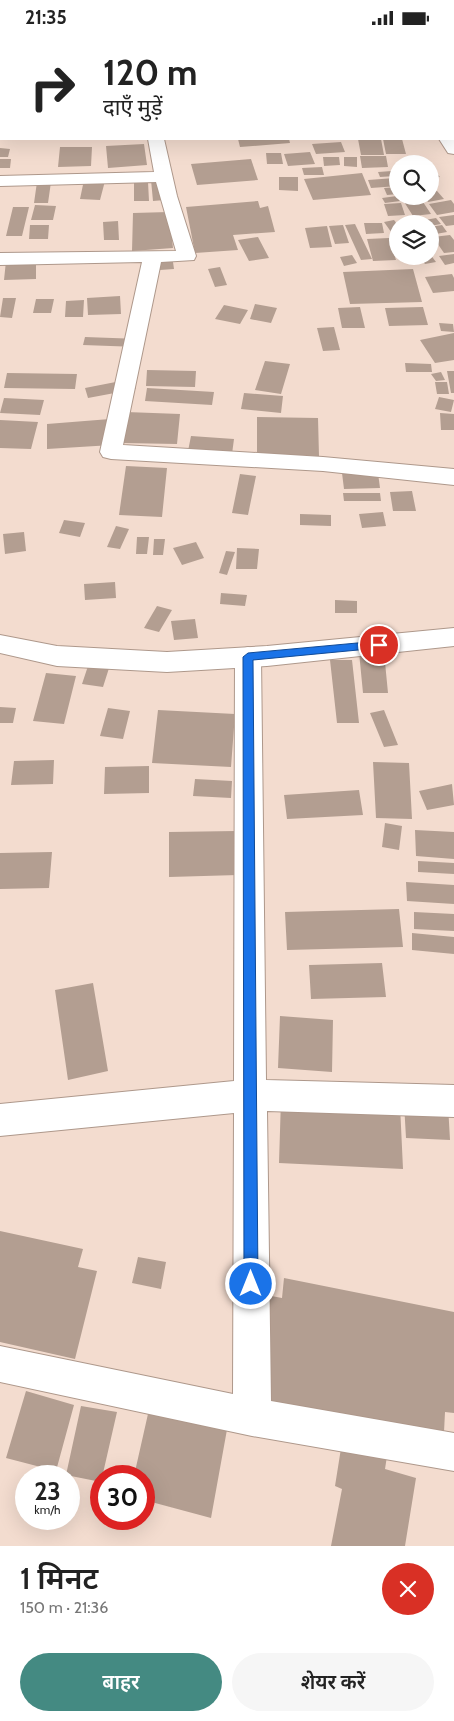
<!DOCTYPE html>
<html lang="hi">
<meta charset="utf-8">
<style>
:root{--surface:#fff;--page:#f6f6f6;--text:#222;--muted:#767676;--accent:#448a82}
body{margin:0;font-family:Cabin,"Noto Sans Devanagari",sans-serif;background:var(--page);color:var(--text);height:100vh;display:flex;flex-direction:column;font-size:19px;white-space:nowrap}
*{box-sizing:border-box;margin:0}
p{font-size:16px;color:var(--muted)}
.icon{flex:none;width:28px;height:28px;fill:none;stroke:currentColor;stroke-width:2;stroke-linecap:round;stroke-linejoin:round}
.map{position:relative;height:1511px;overflow:hidden}
.side{display:flex;flex-direction:column;background:var(--surface);flex:1}
.side>*{flex:none}
.hud{position:absolute;left:0px;top:0px;width:455px;height:105px;box-shadow:0 5px 20px #0002;background:#fff;color:var(--text);overflow:hidden}
.buttons{position:absolute;left:389px;top:120px;display:grid;gap:10px}
.buttons a{display:grid;place-items:center;width:50px;height:50px;border-radius:50%;background:var(--surface);box-shadow:0 5px 20px #0002;font-size:25px}
.speed{position:absolute;left:15px;top:1430px;display:flex;gap:10px;font-size:25px;font-weight:700;text-align:center}
.speed>*{display:grid;place-content:center;width:65px;height:65px;border-radius:50%;background:var(--surface);box-shadow:0 5px 20px #0002;line-height:1}
.speed small{font-size:12px;font-weight:400}
.speed .limit{border:8px solid #d22;background:#fff;color:#111}
.pin{position:absolute;display:grid;place-items:center;width:42px;height:42px;color:#fff;margin:-21px;border:2px solid #fff;border-radius:50%;box-shadow:0 1px 5px #0007}
.me{position:absolute;width:55px;margin:-28px;rotate:0deg;stroke-linejoin:round;filter:drop-shadow(0 0 4px #0008)}
.turn{display:flex;align-items:center;gap:18px;height:105px;padding:0 20px;font-size:22px}
.turn .icon{width:65px;height:65px;stroke-width:2.5}
.turn b{display:block;font-size:35px;line-height:42px}
.round{display:grid;place-items:center;flex:none;width:52px;height:52px;border-radius:26px;background:var(--page)}
.overview{display:flex;align-items:center;justify-content:space-between;height:85px;padding:0 20px}
h1{font-size:30px;font-weight:600;line-height:38px}
.button{display:flex;gap:10px;margin-top:auto;padding:10px 20px}
.button a{flex:1;height:58px;border-radius:30px;background:var(--accent);color:#fff;font-size:20px;font-weight:600;line-height:58px;text-align:center}
.button a+a{background:var(--page);color:var(--text)}
.status{display:flex;justify-content:space-between;align-items:center;height:35px;padding:0 25px;background:var(--surface);direction:ltr}
.status svg{height:14px;fill:currentColor}
.map>svg:first-child{display:block}
.building{fill:#b39e91}
.lines{fill:none;stroke-linecap:round;stroke-linejoin:round}
.street-casing{stroke:#ae988b;stroke-width:2}
.secondary-casing{stroke:#ae988b;stroke-width:2}
.street{fill:#fff;fill-rule:evenodd}
.secondary{fill:#fff;fill-rule:evenodd}
.route{fill:#1a73e8;stroke:#114b97}
</style>
<div class="status"><b>21:35</b><svg viewBox="0 0 49 12"><path d="M0 12V9h3v3zM5 12V6h3v6zM10 12V3h3v9zM15 12V0h3v12zM26 1h20v11H26zM47 4h2v5h-2z"/></svg></div>
<div class="map">
<svg width="454" height="1511" viewBox="0 0 454 1511">
<rect width="100%" height="100%" fill="#f3dccf"/>
<path class="building" d="M238 104H289L290 108 240 112Z
M358 104H381L384 120H361Z
M383 104H402L406 119H386Z
M341 107 345 117 316 119 312 109Z
M144 109 147 130 108 133 106 111Z
M60 112H92L91 131 58 132Z
M0 113 10 114 8 122H0Z
M310 117 315 129 288 131 284 119Z
M266 118H281L283 129H267Z
M360 121H386L388 132 362 133Z
M323 122H339L340 130 324 131Z
M344 122H357V132L344 131Z
M0 124H11L10 133H0Z
M251 124 258 145 197 150 191 129Z
M322 132 324 140H304L302 133Z
M430 134H433L440 142 432 143Z
M392 136 395 141 380 142 378 137Z
M362 138 371 160 313 165 304 144Z
M279 142H298V156L279 155Z
M395 143 398 151 371 153 368 145Z
M84 145 105 146 100 165 80 164Z
M151 145H163L165 165 153 166Z
M37 147H51L48 168H34Z
M134 147H148L149 166H134Z
M398 152V159L387 160 384 153Z
M437 156 444 164 428 167 424 161H430V157Z
M397 161 400 166 385 168 382 163Z
M419 161 431 179 413 181 401 162Z
M451 165 454 169V177L437 180 429 169Z
M258 166 260 173 268 171 275 197 233 200 238 215 195 218 186 172Z
M401 168 405 180 388 181 384 169Z
M35 170 56 171 53 185H31Z
M13 172H29L22 201H6Z
M169 177 173 213 132 216 133 178Z
M454 180V190L446 191 439 182Z
M436 183 441 189 430 191V189H415L414 187Z
M394 185 398 190V200L394 201 384 187Z
M118 186 119 205H104L103 187Z
M364 188H382L384 198 366 199Z
M355 189 372 224 361 225 345 190Z
M30 190H49L48 204H29Z
M343 190 349 208 335 209 329 191Z
M442 190 447 197 430 200V192Z
M327 191 332 212 310 213 305 193Z
M450 200 454 205V217L444 218 433 202Z
M258 202 269 223 249 226 238 205Z
M389 203 396 225 373 226 367 204Z
M430 219 436 227 425 229 419 221H430Z
M454 219V228L445 230 439 221Z
M172 220 174 234 160 235 158 221Z
M352 220 357 228 344 231 340 222Z
M403 221H416L420 225 407 228Z
M36 225V244L4 245 6 226Z
M220 232 227 250 215 252 208 234Z
M413 234 422 267 350 269 343 237Z
M452 239 454 243V256L433 258 425 242Z
M120 261 121 279 88 280 87 263Z
M3 263H16L12 283 0 282Z
M36 264H54L51 278H33Z
M84 265 83 282H65L66 266Z
M255 269 277 273 271 288 250 284Z
M224 270 248 275 240 289 215 284Z
M360 272 365 293H342L338 273Z
M423 272 428 290 389 291 385 273Z
M439 288 453 289 454 297 441 296Z
M334 292 340 315 323 316 317 293Z
M454 298V325L435 328 420 305Z
M85 302 140 304 138 312 83 310Z
M265 326 290 329 281 359 255 355Z
M405 328 431 329 432 337H406Z
M147 335 196 336 195 352 146 351Z
M447 336H454V358H451Z
M441 337 445 345 436 346 431 339Z
M7 338 77 339 75 354 4 353Z
M131 344 136 354 88 363 85 353Z
M435 347H447L449 359H437Z
M147 353 214 357 212 370 145 366Z
M244 358 283 361 281 378 241 374Z
M439 362 454 365 451 377 435 374Z
M4 363 44 365 40 380 0 378Z
M126 377 180 379 177 409 121 408Z
M440 378 454 379V395H441Z
M257 382 318 383 319 421 257 420Z
M110 384 112 410 47 414V389Z
M0 385 38 387 31 414 0 413Z
M191 401 234 404 232 419 188 416Z
M126 431 167 433 162 482 119 480Z
M342 438H378L380 453 344 454Z
M240 439 256 441 248 480 232 478Z
M412 456 416 476H393L390 457Z
M343 458H380L381 466H344Z
M383 477 386 491 362 493 359 479Z
M300 479 331 480V491L300 490Z
M64 485 85 488 80 502 59 498Z
M116 491 129 494 120 514 107 512Z
M24 497 26 516 5 519 3 499Z
M137 502H149L147 519H136Z
M154 504H165L163 520H153Z
M196 507 204 523 182 530 173 513Z
M237 513 259 514 257 534H236Z
M226 516 235 517 227 540 219 538Z
M115 547 116 563 85 565 84 549Z
M221 558 247 560 245 571 220 569Z
M335 565 357 566V578H335Z
M157 571 172 575 159 597 144 593Z
M195 584 198 603 174 605 171 586Z
M359 617H384L388 658H363Z
M330 625H352L359 688H337Z
M89 628 110 630 103 652 82 649Z
M46 638 76 641 64 689 33 686Z
M0 672 16 673 13 688H0Z
M108 673 130 676 123 704 100 701Z
M158 675 235 679 231 732 152 728Z
M384 675 398 710 384 712 370 678Z
M54 725 53 749 11 750 14 726Z
M373 727 409 728 412 784 376 783Z
M149 731V758L104 759 105 732Z
M195 744 232 746 231 763 193 761Z
M452 749 454 770 427 775 419 756Z
M359 755 363 780 287 784 284 760Z
M385 788 402 791 399 815 382 812Z
M415 795 454 797V824L416 821Z
M236 796 238 840 169 842V797Z
M52 817 49 853 0 854V818Z
M418 826 454 828V839L418 837Z
M406 847 454 850V869L407 866Z
M399 874 403 912 287 915 285 877Z
M414 877 454 879V896L414 894Z
M412 898 454 902V919L412 915Z
M382 928 386 962 311 964 309 930Z
M93 948 108 1036 68 1045 55 955Z
M280 981 333 985 332 1037 278 1033Z
M281 1064 400 1070 403 1134 279 1128Z
M404 1068 448 1070 450 1105 406 1103Z
M0 1196 83 1214 78 1232 97 1236 75 1324 0 1307Z
M138 1222 166 1227 161 1254 132 1248Z
M284 1243 454 1277V1378L445 1377 444 1397 255 1375 266 1260 282 1263Z
M26 1356 74 1370 56 1436 6 1423Z
M150 1370 228 1389 211 1483 144 1465V1441H134Z
M81 1371 117 1377 101 1447 66 1440Z
M342 1407 387 1421 385 1434 416 1443 405 1511H331L342 1454 335 1451Z"/>
<g class="lines">
<g class="street-casing">
<path id="street" d="M42 0H61L62 1H43Z
M0 78H1V88H0Z
M148 104H164L177 161 196 221 194 225 161 227 123 410 323 422 454 434V450L323 436 111 424 103 422 100 417 142 227 0 230V218L176 216 156 147 0 151V141L154 137Z
M248 612 257 615 261 622 266 1045 454 1050V1082L267 1076 271 1366 454 1398V1436L252 1401 0 1347V1311L233 1359 234 1078 0 1101V1069L234 1046 235 622 239 615Z"/>
</g>
<g class="secondary-casing">
<path id="secondary" d="M369 0H385L386 1H370Z
M454 102V119L448 118 439 104H454Z
M454 593V611L267 631 167 637 57 631 0 618V600L57 611 167 617 267 611Z"/>
</g>
<use href="#street" class="street"/>
<use href="#secondary" class="secondary"/>
</g>
<path class="route" d="M379 606 384 610 379 613 253 625 258 1249 256 1254 251 1257 246 1254 244 1249 243 622 248 618Z"/>
</svg>
<div class="buttons">
<a><svg class="icon" aria-label="search" viewBox="0 0 24 24"><circle cx="10" cy="10" r="6"/><path d="M15 15l6 6"/></svg></a>
<a><svg class="icon" aria-label="layers" viewBox="0 0 24 24"><path d="M12 4l9 5-9 5-9-5zM3 14l9 5 9-5"/></svg></a>
</div>
<div class="speed"><div>23<small>km/h</small></div><div class="limit">30</div></div>
<div class="pin" style="left:379px;top:610px;background:#d93025"><svg class="icon" aria-label="arrive" viewBox="0 0 24 24"><path d="M6 21V4h12l-3 4 3 4H6"/></svg></div>
<svg class="me" style="left:251px;top:1249px" viewBox="-20 -20 40 40"><circle r="17" fill="#1a73e8" stroke="#fff" stroke-width="3"/><path d="M0-11L8 9 0 5-8 9z" fill="#fff"/></svg>
<div class="hud">
<div class="turn"><svg class="icon" aria-label="right" viewBox="0 0 24 24"><path d="M7 20v-9h11M14 6l5 5-5 5"/></svg><div><b>120 m</b>दाएँ मुड़ें</div></div>
</div>
</div>
<section class="side">
<div class="overview"><div><h1>1 मिनट</h1><p>150 m · 21:36</p></div><a class="round" style="background:#d93025;color:#fff"><svg class="icon" aria-label="close" viewBox="0 0 24 24"><path d="M6 6l12 12M18 6L6 18"/></svg></a></div>
<div class="button"><a>बाहर</a><a>शेयर करें</a></div>
</section>
